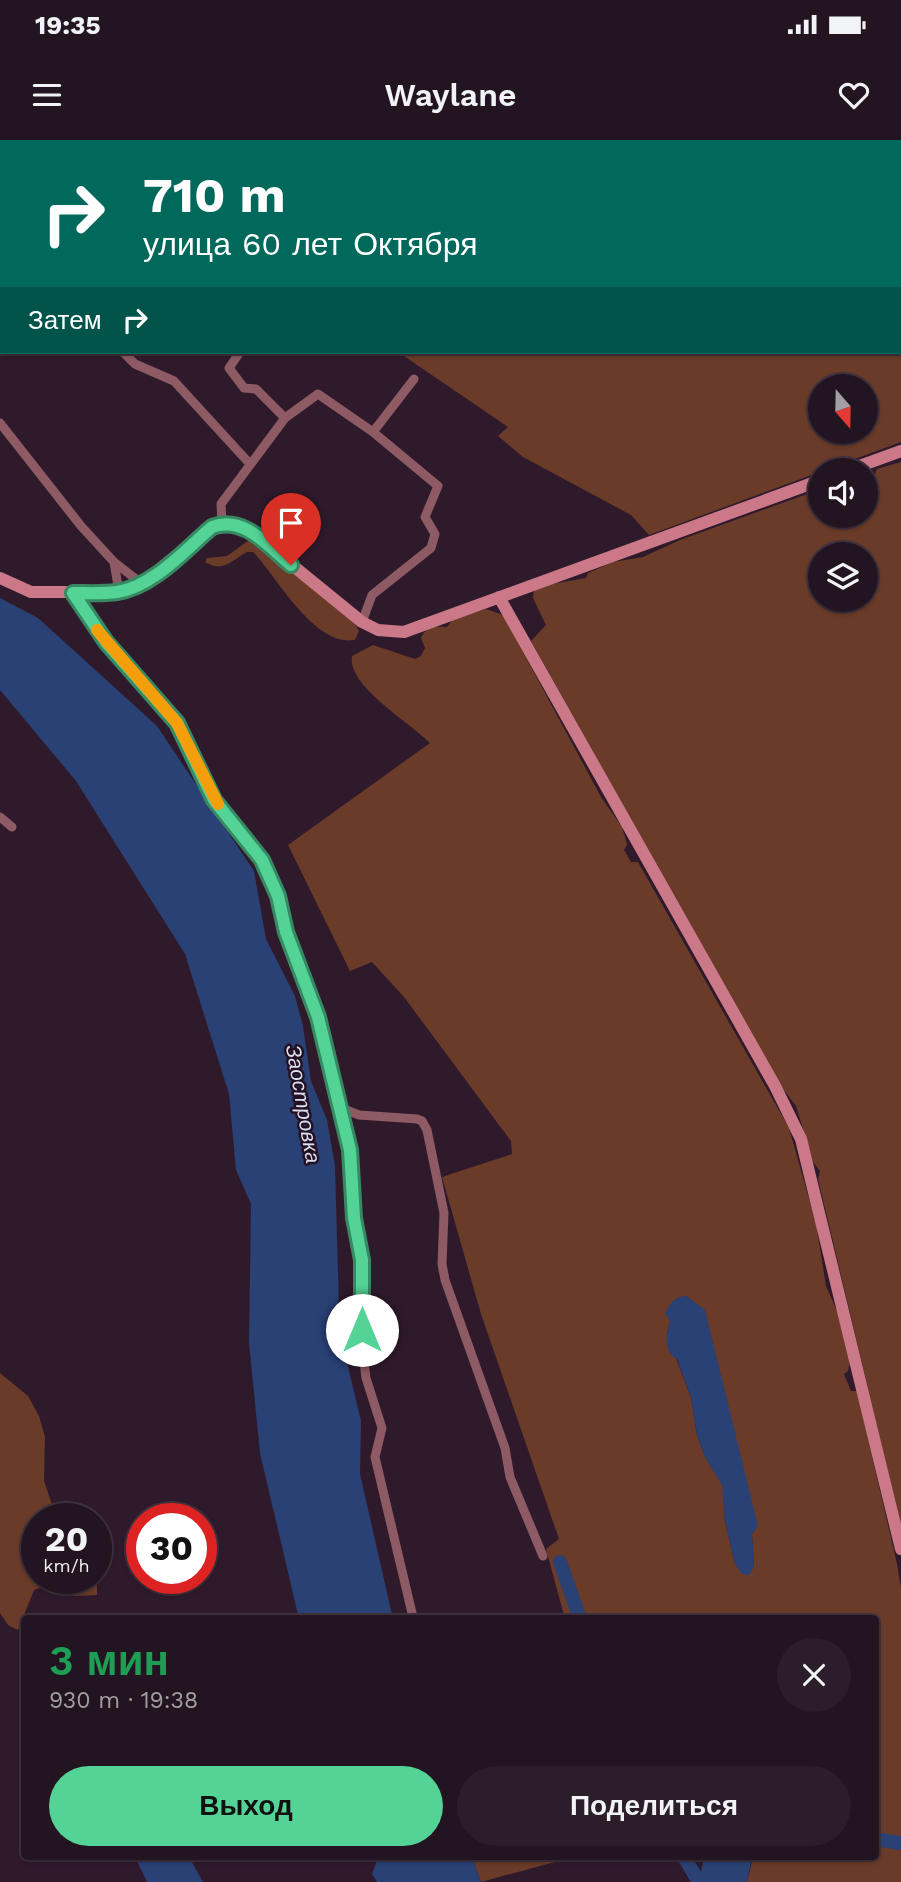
<!DOCTYPE html>
<html lang="ru">
<meta charset="utf-8">
<style>
:root{--surface:#231421;--page:#2b1d2a;--text:#f1f3f6;--muted:#a39ea5;--line:#40333f;--accent:#53d396}
body{margin:0;font-family:"Work Sans",sans-serif;background:var(--page);color:var(--text);height:100vh;display:flex;flex-direction:column;font-size:26px;white-space:nowrap}
*{box-sizing:border-box;margin:0}
p{font-size:23px;color:var(--muted)}
.icon{flex:none;width:38px;height:38px;fill:none;stroke:currentColor;stroke-width:2;stroke-linecap:round;stroke-linejoin:round}
.map{position:relative;flex:1;overflow:hidden}
.panel{position:absolute;left:21px;top:1475px;width:858px;height:245px;display:flex;flex-direction:column;background:var(--surface);border-radius:7px;box-shadow:0 2px 5px #0004,0 0 0 2px var(--line)}
.panel>*{flex:none}
.guide{position:absolute;left:0px;top:0px;width:901px;height:214px;box-shadow:0 2px 5px #0004,0 0 0 2px var(--line);background:#00695c;color:#fff;overflow:hidden}
.needle{width:46px;rotate:160deg}
.fabs{position:absolute;left:808px;top:234px;display:grid;gap:14px}
.fabs a{display:grid;place-items:center;width:70px;height:70px;border-radius:50%;background:var(--surface);box-shadow:0 2px 5px #0004,0 0 0 2px var(--line);font-size:35px}
.speed{position:absolute;left:21px;top:1363px;display:flex;gap:14px;font-size:35px;font-weight:700;text-align:center}
.speed>*{display:grid;place-content:center;width:91px;height:91px;border-radius:50%;background:var(--surface);box-shadow:0 2px 5px #0004,0 0 0 2px var(--line);line-height:1}
.speed small{font-size:18px;font-weight:400}
.speed .limit{border:10px solid #d22;background:#fff;color:#111}
.pin{position:absolute;display:grid;place-items:center;width:60px;height:60px;color:#fff;margin:-72px -30px;border-radius:50% 50% 50% 0;rotate:-45deg;box-shadow:0 0 7px #0007}
.pin .icon{rotate:45deg}
.me{position:absolute;width:77px;margin:-38px;rotate:0deg;stroke-linejoin:round;filter:drop-shadow(0 0 5px #0008)}
.turn{display:flex;align-items:center;gap:24px;height:147px;padding:0 28px;font-size:32px}
.turn .icon{width:91px;height:91px;stroke-width:2.5}
.turn b{display:block;font-size:49px;line-height:60px}
.then{display:flex;align-items:center;height:66px;padding:0 28px;background:#0003;gap:14px;font-size:26px}
.round{display:grid;place-items:center;flex:none;width:74px;height:74px;border-radius:37px;background:var(--page)}
.summary{display:flex;align-items:center;justify-content:space-between;height:119px;padding:0 28px}
h1{font-size:42px;font-weight:600;line-height:52px;color:#1e9e55}
.primary-button{display:flex;gap:14px;margin-top:auto;padding:14px 28px}
.primary-button a{flex:1;height:80px;border-radius:42px;background:var(--accent);color:#111;font-size:28px;font-weight:600;line-height:80px;text-align:center}
.primary-button a+a{background:var(--page);color:var(--text)}
.status{display:flex;justify-content:space-between;align-items:center;height:49px;padding:0 35px;background:var(--surface);direction:ltr}
.status svg{height:19px;fill:currentColor}
header{display:flex;justify-content:space-between;align-items:center;height:91px;padding:0 28px;background:var(--surface);font-size:32px;font-weight:600}
.map>svg:first-child{display:block}
.green{fill:#6a3b28;fill-rule:evenodd}
.water{fill:#294175}
.lines{fill:none;stroke-linecap:round;stroke-linejoin:round}
.river{stroke:#294175;stroke-width:14}
.street{stroke:#8e5a63;stroke-width:9}
.secondary{stroke:#cb7888;stroke-width:12}
.route-casing{stroke:#368962;stroke-width:18}
.route{stroke:#53d396;stroke-width:12}
.slow{stroke:#f59e0b;stroke-width:12}
.labels{text-anchor:middle;stroke-width:5;stroke-linejoin:round;paint-order:stroke}
.water-label{font-size:21px;font-style:italic;fill:#d7dff0;stroke:#251122}
</style>
<div class="status"><b>19:35</b><svg viewBox="0 0 49 12"><path d="M0 12V9h3v3zM5 12V6h3v6zM10 12V3h3v9zM15 12V0h3v12zM26 1h20v11H26zM47 4h2v5h-2z"/></svg></div>
<header><svg class="icon" aria-label="menu" viewBox="0 0 24 24"><path d="M4 6h16M4 12h16M4 18h16"/></svg>Waylane<svg class="icon" aria-label="heart" viewBox="0 0 24 24"><path d="M12 20l-8-8c-3-5 5-10 8-4 3-6 11-1 8 4z"/></svg></header>
<div class="map">
<svg width="901" height="1742" viewBox="0 0 901 1742">
<rect width="100%" height="100%" fill="#2f1a2c"/>
<path class="green" d="M262 0H901V302L649 395 631 375 523 317 498 296 508 287 398 212H900V2H260ZM821 247H866V292H821Z
M901 322V1386L818 1039 820 1031 813 1022 796 966 780 945 531 501 546 485 533 458 534 450 546 445 586 438 588 433 613 422 643 417 680 400 821 349V376H866V346L878 343 874 336 877 329ZM821 415H866V460H821Z
M252 398 354 482 359 491 355 500C314 507 278 438 253 412H247C230 421 224 433 205 422L207 418 227 416Z
M486 469 503 475 601 657 622 687 627 704 624 710 631 722H638L789 988 816 1083 826 1146 837 1171 850 1222 848 1231 844 1234 851 1251H857L897 1424 901 1448V1742H747L753 1717H875V1479H565L546 1409 559 1399 481 1174 442 1037 512 1014 511 1001 404 857 372 822 350 831 288 705 430 603C411 583 347 546 352 516L373 505 415 519 421 516 425 508 421 498C425 487 436 486 447 487L453 479ZM686 1156 705 1171 755 1390 752 1394 754 1427 735 1424 725 1381 723 1345 705 1317 697 1295 691 1258 667 1194 670 1181Z
M0 1233 28 1256 39 1276 45 1297 44 1341 57 1379H37V1438H96L97 1431V1455L75 1456 55 1442 34 1450 18 1490 8 1485 0 1473Z
M472 1717H573L481 1742Z"/>
<path class="water" d="M0 458 38 478 157 586 254 731 266 799 295 856 303 886 311 941 327 980 335 1026 339 1170 345 1214 361 1281 360 1334 393 1479H299L260 1313 249 1203 251 1064 236 1030 229 954 185 814 76 641 0 550Z
M686 1156 705 1170 758 1386 752 1394 754 1427 749 1435 742 1434 735 1424 725 1381 722 1345 705 1317 697 1295 691 1258 677 1219C662 1210 667 1195 670 1181L665 1173C670 1163 674 1157 686 1156Z
M135 1717H189L203 1742H147Z
M378 1717H472L481 1742H377L372 1734Z
M704 1717H752L747 1742H699Z"/>
<g class="lines">
<path class="river" d="M560 1422 580 1479
M875 1699 901 1703
M684 1717 699 1742"/>
<path class="street" d="M55 0 56 2
M184 2 186 0
M123 212 135 224 174 241 250 324
M236 212 238 215 229 228 244 248 256 249 285 278
M0 283 81 386 114 422 119 452
M222 383 221 364 285 278 318 254 373 292 414 239
M114 422 141 443
M73 453 106 502 176 583 214 660 262 720 278 756 287 792 318 877 354 1031V1078L362 1120V1207L366 1238 382 1288 375 1317 412 1473
M362 482 372 455 431 408 435 394 425 377 438 346 373 292
M0 677 12 687
M341 968 359 975 417 979 422 981 427 990 444 1073 442 1124 445 1140 505 1308 510 1337 543 1416"/>
<path class="secondary" d="M846 331 901 311
M0 438 31 452H119L146 440 212 387 233 383 254 394 362 482 378 490 404 492 821 340
M499 457 775 946 801 999 901 1409"/>
</g>
<g class="lines">
<g class="route-casing">
<path id="route" d="M291 425C268 406 244 375 212 387 186 409 153 447 117 452 103 454 87 453 73 453L106 502 177 583 214 660 262 720 278 756 286 792 318 877 350 1010 354 1078 362 1120V1190"/>
</g>
<use href="#route" class="route"/>
<path class="slow" d="M97 490 177 583 218 664"/>
</g>
<g class="labels">
<g class="water-label">
<text transform="translate(303 964) rotate(80)" y="7">Заостровка</text>
</g>
</g>
</svg>
<div class="fabs">
<a><svg class="needle" viewBox="-14 -14 28 28"><path d="M0-13l5 13h-10z" fill="#e53935"/><path d="M0 13l5-13h-10z" fill="#a39ea5"/></svg></a>
<a><svg class="icon" aria-label="sound" viewBox="0 0 24 24"><path d="M4 9h4l5-4v14l-5-4H4zM17 9q2 3 0 6"/></svg></a>
<a><svg class="icon" aria-label="layers" viewBox="0 0 24 24"><path d="M12 4l9 5-9 5-9-5zM3 14l9 5 9-5"/></svg></a>
</div>
<div class="speed"><div>20<small>km/h</small></div><div class="limit">30</div></div>
<div class="pin" style="left:291px;top:425px;background:#d93025"><svg class="icon" aria-label="arrive" viewBox="0 0 24 24"><path d="M6 21V4h12l-3 4 3 4H6"/></svg></div>
<svg class="me" style="left:362px;top:1190px" viewBox="-20 -20 40 40"><circle r="19" fill="#fff"/><path d="M0-13L10 11 0 6-10 11z" fill="#53d396"/></svg>
<div class="guide">
<div class="turn"><svg class="icon" aria-label="right" viewBox="0 0 24 24"><path d="M7 20v-9h11M14 6l5 5-5 5"/></svg><div><b>710 m</b>улица 60 лет Октября</div></div>
<div class="then">Затем<svg class="icon" aria-label="right" viewBox="0 0 24 24"><path d="M7 20v-9h11M14 6l5 5-5 5"/></svg></div>
</div>
<section class="panel">
<div class="summary"><div><h1>3 мин</h1><p>930 m · 19:38</p></div><a class="round"><svg class="icon" aria-label="close" viewBox="0 0 24 24"><path d="M6 6l12 12M18 6L6 18"/></svg></a></div>
<div class="primary-button"><a>Выход</a><a>Поделиться</a></div>
</section>
</div>
